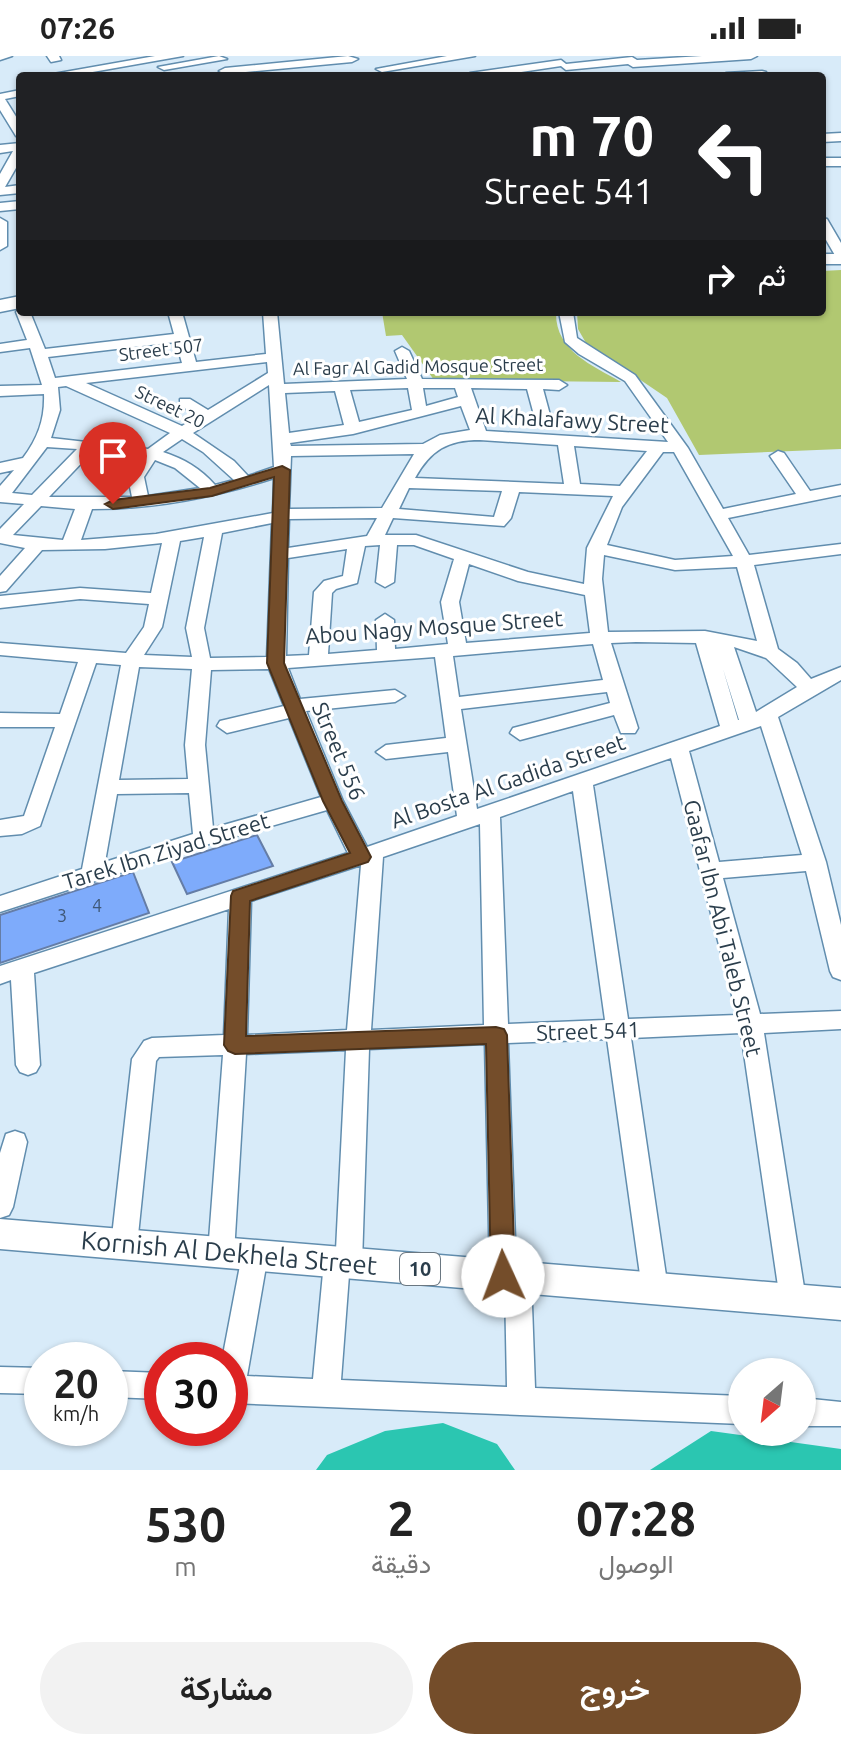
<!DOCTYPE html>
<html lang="ar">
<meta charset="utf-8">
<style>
:root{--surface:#fff;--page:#f2f2f2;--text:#222;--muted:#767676;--accent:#744d2a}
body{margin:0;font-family:Ubuntu,Vazirmatn,sans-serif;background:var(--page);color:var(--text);direction:rtl;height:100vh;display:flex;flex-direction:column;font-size:30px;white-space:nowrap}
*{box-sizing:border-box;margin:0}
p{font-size:26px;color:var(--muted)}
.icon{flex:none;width:44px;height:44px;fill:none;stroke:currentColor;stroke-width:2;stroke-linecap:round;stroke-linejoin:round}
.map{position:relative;height:1414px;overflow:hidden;direction:ltr}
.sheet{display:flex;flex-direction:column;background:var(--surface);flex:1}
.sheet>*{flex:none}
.top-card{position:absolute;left:16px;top:16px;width:810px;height:244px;border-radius:8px;box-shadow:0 2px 6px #0004;direction:rtl;background:#202124;color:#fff;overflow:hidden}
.needle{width:52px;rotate:208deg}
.fabs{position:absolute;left:728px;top:1302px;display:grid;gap:16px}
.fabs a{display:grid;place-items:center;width:88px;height:88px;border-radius:50%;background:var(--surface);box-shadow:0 2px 6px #0004;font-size:40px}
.speed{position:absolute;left:24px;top:1286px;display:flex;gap:16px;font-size:40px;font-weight:700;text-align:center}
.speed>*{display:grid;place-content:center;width:104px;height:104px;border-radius:50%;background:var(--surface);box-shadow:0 2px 6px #0004;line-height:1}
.speed small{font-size:20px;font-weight:400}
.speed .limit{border:12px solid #d22;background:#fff;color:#111}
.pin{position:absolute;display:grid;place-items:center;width:68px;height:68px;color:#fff;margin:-82px -34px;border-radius:50% 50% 50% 0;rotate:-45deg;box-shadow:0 0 8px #0007}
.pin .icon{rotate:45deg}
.me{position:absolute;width:88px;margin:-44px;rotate:358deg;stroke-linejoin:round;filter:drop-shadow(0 0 6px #0008)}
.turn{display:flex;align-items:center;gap:28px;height:168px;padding:0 40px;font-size:36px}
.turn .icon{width:104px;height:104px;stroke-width:2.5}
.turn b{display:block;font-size:56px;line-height:68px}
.then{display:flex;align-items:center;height:76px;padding:0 40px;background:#0003;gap:16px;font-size:30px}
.eta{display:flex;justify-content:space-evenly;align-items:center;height:136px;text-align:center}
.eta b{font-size:48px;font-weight:600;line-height:56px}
.button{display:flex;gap:16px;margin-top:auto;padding:16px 40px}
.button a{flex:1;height:92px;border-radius:48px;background:var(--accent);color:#fff;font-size:32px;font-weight:600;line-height:92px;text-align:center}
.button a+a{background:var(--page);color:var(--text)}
.status{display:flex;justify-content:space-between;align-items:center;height:56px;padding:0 40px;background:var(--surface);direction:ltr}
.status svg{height:22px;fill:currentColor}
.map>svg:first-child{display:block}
.green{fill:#b1c871}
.water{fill:#2bc6b1}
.building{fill:#7eabfb;stroke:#657da6;stroke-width:2}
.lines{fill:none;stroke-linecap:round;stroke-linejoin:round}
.minor-casing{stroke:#618dae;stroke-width:3}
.major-casing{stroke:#618dae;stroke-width:3}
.minor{fill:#fff;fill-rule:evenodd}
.major{fill:#fff;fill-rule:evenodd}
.route{fill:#744d2a;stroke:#4b321b;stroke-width:2}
.labels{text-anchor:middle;stroke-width:6;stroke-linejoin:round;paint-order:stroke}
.far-street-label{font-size:18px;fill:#2a3d4b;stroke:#fff}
.number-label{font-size:18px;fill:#3f5877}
.shield{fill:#fff;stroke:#6a7781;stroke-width:2}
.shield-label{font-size:20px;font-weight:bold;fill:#2a3d4b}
.street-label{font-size:22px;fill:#2a3d4b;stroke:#fff}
.near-street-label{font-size:26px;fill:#2a3d4b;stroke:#fff}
</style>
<div class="status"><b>07:26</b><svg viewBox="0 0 49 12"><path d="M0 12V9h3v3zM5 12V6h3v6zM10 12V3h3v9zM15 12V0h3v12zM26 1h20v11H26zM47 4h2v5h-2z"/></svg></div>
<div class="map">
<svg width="841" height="1414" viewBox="0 0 841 1414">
<rect width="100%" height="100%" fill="#d8ebf9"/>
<path class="green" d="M841 214V393L699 399 667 342 586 287 578 273 577 256H822V215Z
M382 256H556C555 295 592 309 621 326L434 324 402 279 386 280Z"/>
<path class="water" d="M443 1367 497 1388 515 1414H316L327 1399 385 1375Z
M711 1375 841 1393V1414H650Z"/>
<path class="building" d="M257 779 273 810 187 838 172 806Z
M133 816 149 857 0 907V859Z"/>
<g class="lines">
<g class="minor-casing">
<path id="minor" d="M0 0H12L0 4Z
M47 0H59L61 4 51 6Z
M155 0H183L70 20H42Z
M219 0 227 3 164 14 158 11Z
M348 0 358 3 352 6 225 18 219 15 225 12Z
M447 0H475L382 16 376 13Z
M702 0H757L751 3 633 11 628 8 566 14 561 10 494 20H464L470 17 561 4 566 8 632 1 637 4Z
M762 15 766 16V20H720L726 17Z
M20 34V40L5 43 20 67V81L16 80 0 54V38Z
M841 77V85L822 86V78Z
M20 87V105L5 131 20 129V137L0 139V118L13 95 0 97V89Z
M822 102H841V110H822Z
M20 145V153L0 155V147Z
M0 162 7 166V190L0 194Z
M822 162 827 163 841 187V202L836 201 822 177Z
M20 252V256H30L45 293 174 278 168 256H182L196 306 266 298 263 256H277L284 328 407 323 395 295 402 291 409 295 422 323 559 324 567 329 559 334 543 333 550 359 542 364 534 359 527 333 471 332 486 375 668 386 625 325 579 298 565 286 559 256H573L577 282 635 319 688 392 723 453 796 438 770 400 778 395 784 397 810 435 841 429V439L728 462 749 499 841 488V498L754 509 778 593 797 607 811 623 841 611V624L778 661 826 806 841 869V924L833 921 830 915 806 815 723 822 760 958 841 955V973L764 977 806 1244 802 1253 793 1256 784 1253 780 1244 741 977 631 982 668 1233 664 1242 655 1245 646 1242 642 1233 607 983 508 987 516 1210 527 1212 531 1221 535 1332 742 1340V1368L230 1347V1304H222L242 1199 246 1191 255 1187 264 1191 268 1199 247 1320 313 1323 324 1206 328 1198 336 1194 346 994 246 998 234 1197 230 1205 221 1209 212 1205 208 1197 223 999 159 1001 156 1005 137 1189 133 1197 124 1201 115 1197 111 1189 132 1003 144 985 152 982 224 979 229 853 34 917 40 1009 36 1016 28 1019 20 1016 16 1009 11 924 0 928V910L348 797 327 754 209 788 0 856V840L82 813 121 609 96 607 40 770 22 778 0 780V764L24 760 55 671H0V657L60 658 78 606 0 599V587L126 597 144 571 149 548 80 543 0 552V540L80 532 151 537 162 487 105 493 42 494 6 535 0 536V520L25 492 0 487V473L24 448 0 446V430L14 414 0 417V407L23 402C38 382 45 363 44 338L0 340V330L42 329 30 292 0 296V288L27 284 16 256ZM176 286 182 307 55 322 48 301ZM267 306 268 317 208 354 190 343H180V349L197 360 182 370 86 327ZM269 329 274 411 248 420 234 405 193 377ZM66 330 170 377 148 393 51 382 60 354 58 331ZM408 332 412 354 359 366 350 334ZM423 332H455L458 341 426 350ZM335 335 344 369 289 377 285 337ZM461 350 470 374 440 379 423 388 291 390 290 387 353 378ZM182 383 203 396 234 424 215 429C200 412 184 403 163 396ZM480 384 558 389 564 428 415 422C431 394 447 384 480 384ZM574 390 647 395 620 430 580 428ZM47 391 77 393 32 439 12 437ZM94 394 140 401 128 421 132 441H49ZM663 396H674L733 500 675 504 607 489 622 451ZM414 398 382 452 289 453 291 400ZM155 404 175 412 200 432 148 440 144 421ZM274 422 273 457 156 478 81 484 92 453C155 453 216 441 274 422ZM409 432 502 435 494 461 399 453ZM519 436 613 440 587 492 584 528 528 516 416 479H385L393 462 504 470 511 462ZM41 450 75 453 63 484 13 479ZM377 462 367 480 288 492 289 463ZM272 467 267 601 210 602 204 572 222 477ZM204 481 186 572 192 601 144 599 162 571 180 485ZM380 489 376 526 385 531 394 526 397 489H414L454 503 441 546 448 588 395 593 394 564 385 558 376 564 377 594 328 598 332 537 336 533 357 527 365 490ZM347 493 343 520 324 525 314 536 309 599 286 600 288 502ZM604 499 675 514 737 511 757 585 705 575 608 576 602 523ZM469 508 518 525 585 539 590 577 466 587 459 546ZM636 586 696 587 720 670 477 753 461 653 607 636 610 647 513 672 510 677 520 684 614 659 621 677H635L638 672 611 587ZM593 588 603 624 459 641 453 600ZM734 591 766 602 797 631 756 656ZM435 601 446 682 386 689 376 696 386 703 448 696 457 760 367 791 343 745 306 655 395 646 405 640 395 634 300 643 288 612ZM139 611 192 613 185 689 188 723 119 724ZM269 613 284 650 220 665 217 670 227 677 289 662 321 741 213 772 205 689 211 614ZM723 613 739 664H738ZM761 670 802 799 719 806 689 695ZM671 702 737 959 628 963 593 729ZM573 735 605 964 508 968 500 761ZM189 737 193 778 105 806 117 738ZM480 768 484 969 371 974 383 801ZM361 809 347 974 247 979 251 845ZM485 988 490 1220 494 1229 505 1231 507 1331 341 1324 349 1219 358 1215 362 1207 369 993Z
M15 1075 24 1078 27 1086 13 1151 9 1159 0 1162V1097L6 1078Z
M0 1311 42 1312V1338L0 1337Z
M110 1315 162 1317V1343L110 1341Z
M802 1342 841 1346V1370H802Z"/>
</g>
<g class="major-casing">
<path id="major" d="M822 198H841V208H822Z
M20 240V252L0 256V244Z
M0 1163 841 1232V1264L0 1193Z"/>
</g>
<use href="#minor" class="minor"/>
<use href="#major" class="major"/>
</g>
<path class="route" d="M282 410 290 414 284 607 342 745 371 801 368 806 250 845 246 980 496 971 504 973 507 979 515 1220 511 1228 503 1231 494 1228 491 1220 486 988 235 998 228 995 224 989 231 840 233 835 350 797 323 745 267 607 274 421 212 440 113 453 105 448 113 444 210 432Z"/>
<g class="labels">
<g class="far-street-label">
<text transform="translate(161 294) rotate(-7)" y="6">Street 507</text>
<text transform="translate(418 311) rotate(-1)" y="6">Al Fagr Al Gadid Mosque Street</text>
<text transform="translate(170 351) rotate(26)" y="6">Street 20</text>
</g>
<g class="number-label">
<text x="97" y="856">4</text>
<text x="62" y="866">3</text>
</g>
<rect class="shield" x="400" y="1197" width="40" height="32" rx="6"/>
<g class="shield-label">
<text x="420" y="1220">10</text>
</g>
<g class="street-label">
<text transform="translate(572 364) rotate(3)" y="8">Al Khalafawy Street</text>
<text transform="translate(434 571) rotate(-4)" y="8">Abou Nagy Mosque Street</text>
<text transform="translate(339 695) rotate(67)" y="8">Street 556</text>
<text transform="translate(508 725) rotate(-19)" y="8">Al Bosta Al Gadida Street</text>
<text transform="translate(166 795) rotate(-17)" y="8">Tarek Ibn Ziyad Street</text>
<text transform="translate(723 872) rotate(76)" y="8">Gaafar Ibn Abi Taleb Street</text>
<text transform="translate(588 975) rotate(-2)" y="8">Street 541</text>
</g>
<g class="near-street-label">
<text transform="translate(229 1197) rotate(5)" y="9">Kornish Al Dekhela Street</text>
</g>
</g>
</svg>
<div class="fabs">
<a><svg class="needle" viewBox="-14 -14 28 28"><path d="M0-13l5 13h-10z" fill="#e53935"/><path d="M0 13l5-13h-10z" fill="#767676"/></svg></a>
</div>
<div class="speed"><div>20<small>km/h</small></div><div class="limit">30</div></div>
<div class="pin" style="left:113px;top:448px;background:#d93025"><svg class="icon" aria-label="arrive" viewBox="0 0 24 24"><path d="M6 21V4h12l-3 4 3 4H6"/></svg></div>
<svg class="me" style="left:503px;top:1220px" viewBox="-20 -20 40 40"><circle r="19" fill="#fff"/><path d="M0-13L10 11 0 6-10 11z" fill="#744d2a"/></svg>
<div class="top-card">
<div class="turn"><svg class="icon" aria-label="left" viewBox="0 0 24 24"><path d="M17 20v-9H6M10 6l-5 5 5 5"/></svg><div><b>70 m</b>Street 541</div></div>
<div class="then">ثم<svg class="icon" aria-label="right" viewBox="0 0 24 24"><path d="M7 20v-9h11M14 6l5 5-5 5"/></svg></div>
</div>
</div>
<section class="sheet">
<div class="eta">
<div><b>07:28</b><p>الوصول</p></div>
<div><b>2</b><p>دقيقة</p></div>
<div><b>530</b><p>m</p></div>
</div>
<div class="button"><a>خروج</a><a>مشاركة</a></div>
</section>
